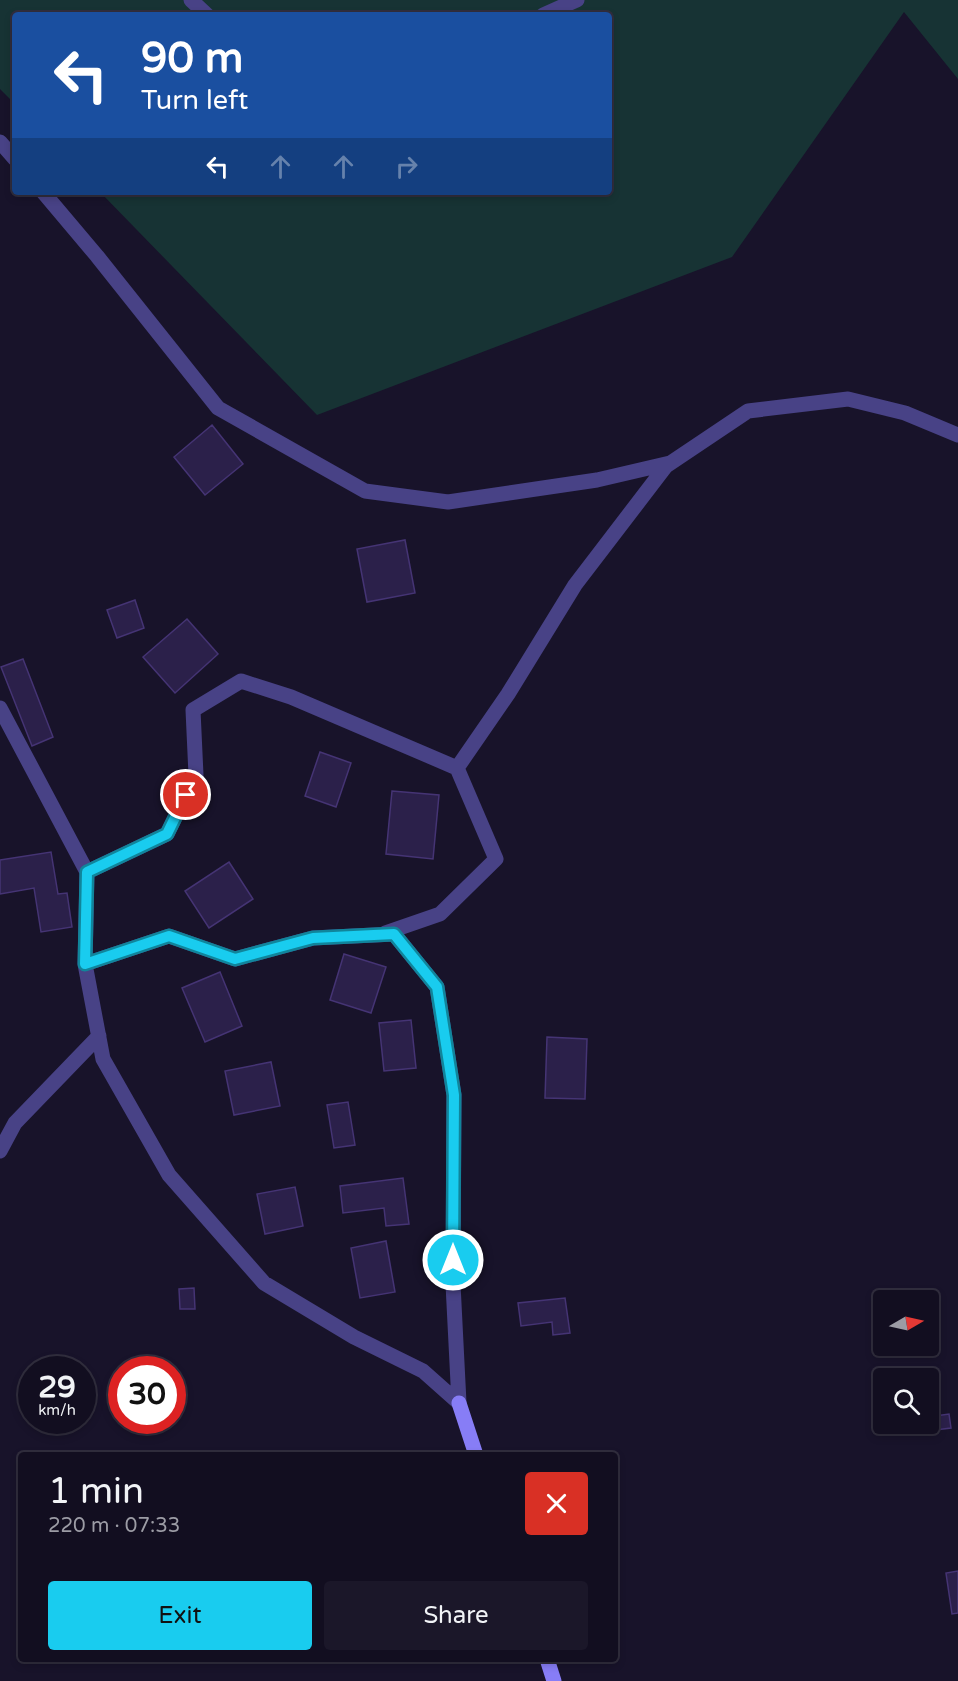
<!DOCTYPE html>
<meta charset="utf-8">
<style>
:root{--surface:#120e20;--page:#1b1729;--text:#f1f3f6;--muted:#9c9ca5;--line:#312e3e;--accent:#19ccef}
body{margin:0;font-family:"Varela Round",sans-serif;background:var(--page);color:var(--text);height:100vh;display:flex;flex-direction:column;font-size:22px;white-space:nowrap}
*{box-sizing:border-box;margin:0}
p{font-size:20px;color:var(--muted)}
.icon{flex:none;width:33px;height:33px;fill:none;stroke:currentColor;stroke-width:2;stroke-linecap:round;stroke-linejoin:round}
.map{position:relative;flex:1;overflow:hidden}
.panel{position:absolute;left:18px;top:1452px;width:600px;height:210px;display:flex;flex-direction:column;background:var(--surface);border-radius:6px;box-shadow:0 3px 9px #0003,0 0 0 2px var(--line)}
.panel>*{flex:none}
.banner{position:absolute;left:12px;top:12px;width:600px;height:183px;border-radius:6px;box-shadow:0 3px 9px #0003,0 0 0 2px var(--line);background:#1a4fa0;color:#fff;overflow:hidden}
.needle{width:39px;rotate:81deg}
.fabs{position:absolute;left:873px;top:1290px;display:grid;gap:12px}
.fabs a{display:grid;place-items:center;width:66px;height:66px;border-radius:6px;background:var(--surface);box-shadow:0 3px 9px #0003,0 0 0 2px var(--line);font-size:30px}
.speed{position:absolute;left:18px;top:1356px;display:flex;gap:12px;font-size:30px;font-weight:700;text-align:center}
.speed>*{display:grid;place-content:center;width:78px;height:78px;border-radius:50%;background:var(--surface);box-shadow:0 3px 9px #0003,0 0 0 2px var(--line);line-height:1}
.speed small{font-size:15px;font-weight:400}
.speed .limit{border:9px solid #d22;background:#fff;color:#111}
.pin{position:absolute;display:grid;place-items:center;width:51px;height:51px;color:#fff;margin:-26px;border:3px solid #fff;border-radius:50%;box-shadow:0 2px 6px #0007}
.me{position:absolute;width:66px;margin:-33px;rotate:0deg;stroke-linejoin:round;filter:drop-shadow(0 0 4px #0008)}
.turn{display:flex;align-items:center;gap:21px;height:126px;padding:0 30px;font-size:27px}
.turn .icon{width:78px;height:78px;stroke-width:2.5}
.turn b{display:block;font-size:42px;line-height:51px}
.lanes{display:flex;align-items:center;height:57px;padding:0 30px;background:#0003;justify-content:center;gap:30px;direction:ltr}
.lanes .off{opacity:.35}
.round{display:grid;place-items:center;flex:none;width:63px;height:63px;border-radius:6px;background:var(--page)}
.head{display:flex;align-items:center;justify-content:space-between;height:102px;padding:0 30px}
h1{font-size:36px;font-weight:600;line-height:45px}
.button{display:flex;gap:12px;margin-top:auto;padding:12px 30px}
.button a{flex:1;height:69px;border-radius:6px;background:var(--accent);color:#111;font-size:24px;font-weight:600;line-height:69px;text-align:center}
.button a+a{background:var(--page);color:var(--text)}
.map>svg:first-child{display:block}
.green{fill:#173334}
.building{fill:#2b204a;stroke:#453474;stroke-width:1.5}
.lines{fill:none;stroke-linecap:round;stroke-linejoin:round}
.street{stroke:#484286;stroke-width:15}
.secondary{stroke:#877df6;stroke-width:15}
.route-casing{stroke:#10859b;stroke-width:15}
.route{stroke:#19ccef;stroke-width:10}
</style>
<div class="map">
<svg width="958" height="1681" viewBox="0 0 958 1681">
<rect width="100%" height="100%" fill="#18132a"/>
<path class="green" d="M0 0H958V79L904 12 732 257 317 415 100 192H609V15H15V104L0 89Z"/>
<path class="building" d="M212 425 243 464 205 495 174 457Z
M405 540 415 593 367 602 357 549Z
M135 600 144 628 117 638 107 610Z
M187 619 218 654 175 693 143 657Z
M23 659 53 737 32 746 1 667Z
M320 752 351 763 336 807 305 796Z
M392 791 439 795 433 859 386 854Z
M51 852 58 894 67 893 72 927 41 932 34 888 0 894V860Z
M229 862 253 899 209 928 185 891Z
M344 954 386 967 371 1013 330 1000Z
M220 972 242 1026 205 1042 182 988Z
M411 1020 416 1068 384 1071 379 1023Z
M547 1037 587 1039 585 1099 545 1098Z
M271 1062 280 1106 234 1115 225 1071Z
M348 1102 355 1145 334 1148 327 1105Z
M403 1178 409 1224 386 1226 384 1208 343 1213 340 1186Z
M295 1187 303 1226 265 1234 257 1194Z
M386 1241 395 1292 360 1298 351 1248Z
M194 1288 195 1309H180L179 1289Z
M565 1298 570 1333 553 1335 552 1322 521 1326 518 1303Z
M949 1414 951 1428 927 1431 926 1424H928V1417Z
M958 1571V1613L952 1614 946 1573Z"/>
<g class="lines">
<path class="street" d="M191 0 207 15
M543 15 577 0
M0 142 15 159
M43 192 97 256 218 408 365 491 448 502 597 480 670 463
M0 708 87 872 85 964 103 1059 169 1175 264 1283 354 1337 423 1371 459 1403
M457 768 508 694 575 585 666 466 748 411 848 399 905 413 958 435
M87 872 167 834 196 775 193 710 241 681 291 697 457 768 496 859 440 914 385 933
M85 964 169 936 235 959 313 938 394 934 437 987 454 1095 453 1284 459 1403
M0 1151 15 1123 99 1036"/>
<path class="secondary" d="M459 1403 476 1455
M547 1659 554 1681"/>
</g>
<g class="lines">
<g class="route-casing">
<path id="route" d="M186 795 167 834 87 872 85 964 169 936 235 959 313 938 394 934 437 987 454 1095 453 1260"/>
</g>
<use href="#route" class="route"/>
</g>
</svg>
<div class="fabs">
<a><svg class="needle" viewBox="-14 -14 28 28"><path d="M0-13l5 13h-10z" fill="#e53935"/><path d="M0 13l5-13h-10z" fill="#9c9ca5"/></svg></a>
<a><svg class="icon" aria-label="search" viewBox="0 0 24 24"><circle cx="10" cy="10" r="6"/><path d="M15 15l6 6"/></svg></a>
</div>
<div class="speed"><div>29<small>km/h</small></div><div class="limit">30</div></div>
<div class="pin" style="left:186px;top:795px;background:#d93025"><svg class="icon" aria-label="arrive" viewBox="0 0 24 24"><path d="M6 21V4h12l-3 4 3 4H6"/></svg></div>
<svg class="me" style="left:453px;top:1260px" viewBox="-20 -20 40 40"><circle r="17" fill="#19ccef" stroke="#fff" stroke-width="3"/><path d="M0-11L8 9 0 5-8 9z" fill="#fff"/></svg>
<div class="banner">
<div class="turn"><svg class="icon" aria-label="left" viewBox="0 0 24 24"><path d="M17 20v-9H6M10 6l-5 5 5 5"/></svg><div><b>90 m</b>Turn left</div></div>
<div class="lanes"><svg class="icon" aria-label="left" viewBox="0 0 24 24"><path d="M17 20v-9H6M10 6l-5 5 5 5"/></svg><svg class="icon off" aria-label="ahead" viewBox="0 0 24 24"><path d="M12 20V5M6 11l6-6 6 6"/></svg><svg class="icon off" aria-label="ahead" viewBox="0 0 24 24"><path d="M12 20V5M6 11l6-6 6 6"/></svg><svg class="icon off" aria-label="right" viewBox="0 0 24 24"><path d="M7 20v-9h11M14 6l5 5-5 5"/></svg></div>
</div>
<section class="panel">
<div class="head"><div><h1>1 min</h1><p>220 m · 07:33</p></div><a class="round" style="background:#d93025;color:#fff"><svg class="icon" aria-label="close" viewBox="0 0 24 24"><path d="M6 6l12 12M18 6L6 18"/></svg></a></div>
<div class="button"><a>Exit</a><a>Share</a></div>
</section>
</div>
